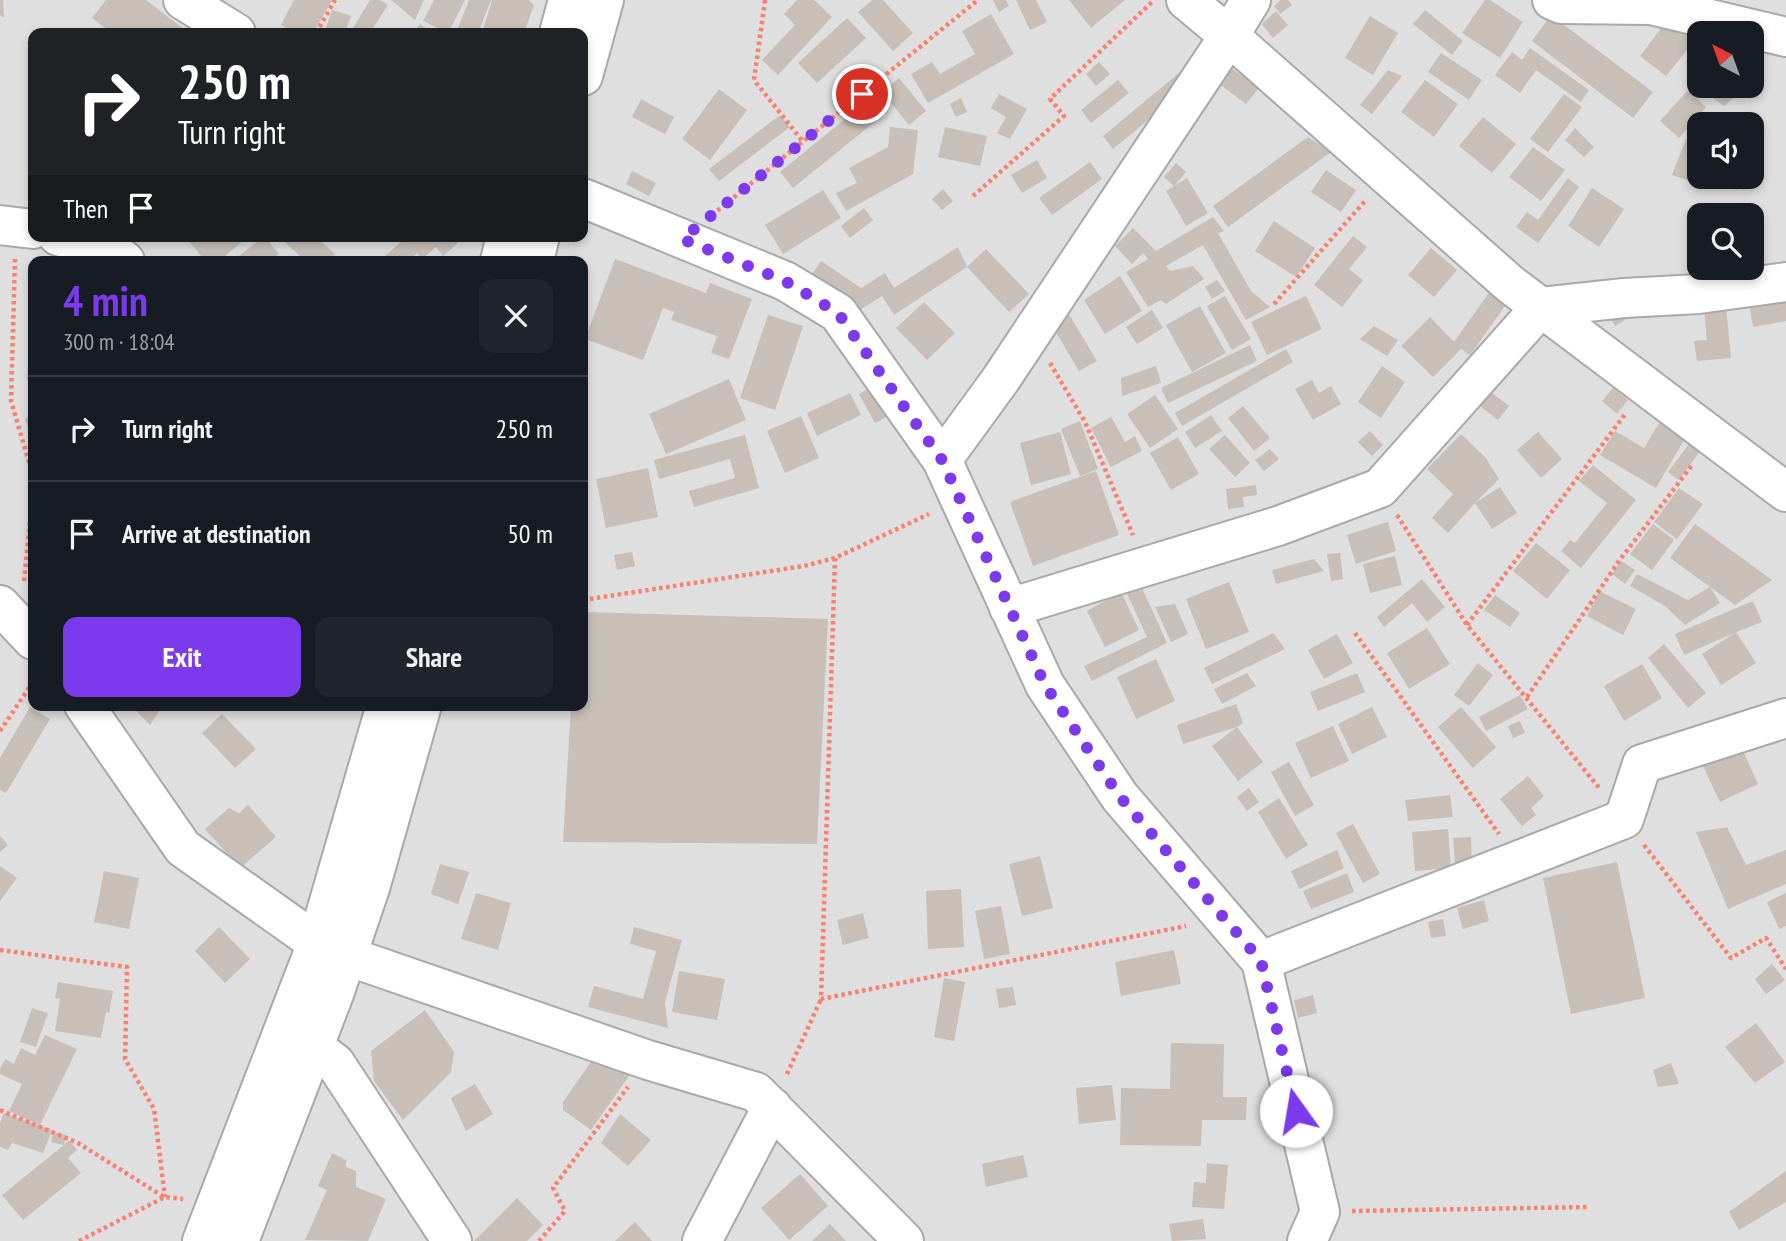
<!DOCTYPE html>
<meta charset="utf-8">
<style>
:root{--surface:#171b24;--page:#20242c;--text:#f1f3f6;--muted:#9ea1a6;--line:#363941;--accent:#7c3aed}
body{margin:0;font-family:"PT Sans Narrow",sans-serif;background:var(--page);color:var(--text);height:100vh;display:flex;flex-direction:column;font-size:26px;white-space:nowrap}
*{box-sizing:border-box;margin:0}
p{font-size:23px;color:var(--muted)}
.icon{flex:none;width:38px;height:38px;fill:none;stroke:currentColor;stroke-width:2;stroke-linecap:round;stroke-linejoin:round}
.map{position:relative;flex:1;overflow:hidden}
.panel{position:absolute;left:28px;top:256px;width:560px;height:455px;display:flex;flex-direction:column;background:var(--surface);border-radius:14px;box-shadow:0 4px 10px #0003}
.panel>*{flex:none}
.banner{position:absolute;left:28px;top:28px;width:560px;height:214px;border-radius:14px;box-shadow:0 4px 10px #0003;background:#202124;color:#fff;overflow:hidden}
.needle{width:46px;rotate:319deg}
.buttons{position:absolute;left:1687px;top:21px;display:grid;gap:14px}
.buttons a{display:grid;place-items:center;width:77px;height:77px;border-radius:14px;background:var(--surface);box-shadow:0 4px 10px #0003;font-size:35px}
.pin{position:absolute;display:grid;place-items:center;width:60px;height:60px;color:#fff;margin:-30px;border:4px solid #fff;border-radius:50%;box-shadow:0 2px 7px #0007}
.me{position:absolute;width:77px;margin:-38px;rotate:347deg;stroke-linejoin:round;filter:drop-shadow(0 0 5px #0008)}
.turn{display:flex;align-items:center;gap:24px;height:147px;padding:0 35px;font-size:32px}
.turn .icon{width:91px;height:91px;stroke-width:2.5}
.turn b{display:block;font-size:49px;line-height:60px}
.then{display:flex;align-items:center;height:66px;padding:0 35px;background:#0003;gap:14px;font-size:26px}
.round{display:grid;place-items:center;flex:none;width:74px;height:74px;border-radius:14px;background:var(--page)}
.overview{display:flex;align-items:center;justify-content:space-between;height:119px;padding:0 35px}
h1{font-size:42px;font-weight:700;line-height:52px;color:var(--accent)}
.button{display:flex;gap:14px;margin-top:auto;padding:14px 35px}
.button a{flex:1;height:80px;border-radius:14px;background:var(--accent);color:#fff;font-size:28px;font-weight:700;line-height:80px;text-align:center}
.button a+a{background:var(--page);color:var(--text)}
ul{padding:0;list-style:none}
li{display:flex;align-items:center;gap:21px;height:105px;padding:0 35px;border-top:2px solid var(--line)}
li div{flex:1}
li b{display:block;font-size:26px}
li em{font-style:normal}
.map>svg:first-child{display:block}
.residential{fill:#e0dfdf;fill-rule:evenodd}
.building{fill:#c7bfb8}
.lines{fill:none;stroke-linecap:round;stroke-linejoin:round}
.minor-casing{stroke:#a9a9a9;stroke-width:42}
.path{stroke:#fa8072;stroke-width:4.5;stroke-dasharray:3.5 3.5;stroke-linecap:butt}
.minor{stroke:#fff;stroke-width:38}
.route{stroke:#7c3aed;stroke-width:12;stroke-dasharray:0 21.6}
</style>
<div class="map">
<svg width="1786" height="1241" viewBox="0 0 1786 1241">
<rect width="100%" height="100%" fill="#f2efe9"/>
<path class="residential" d="M0 0H1786V1241H0ZM33 33H583V236H33ZM1699 33H1752V86H1699ZM1699 124H1752V177H1699ZM1699 215H1752V268H1699ZM33 261H583V705H33Z"/>
<path class="building" d="M0 0H3L4 18 0 15Z
M106 0H146L189 33H112L92 18Z
M294 0H332L313 33H296L281 25Z
M370 0H380L388 5 370 33H350Z
M391 0H424L415 20Z
M434 0H465L448 33 423 21Z
M469 0H491L478 33H456Z
M492 0H529L534 5 524 33H482Z
M797 0H814L832 17 778 75 762 60 795 25 784 14Z
M872 0H883L913 33 893 51 858 12Z
M993 0H1006L1009 6 999 12Z
M1016 0H1036L1047 22 1030 30Z
M1069 0H1125L1091 28Z
M1281 0H1288L1292 5 1280 14 1274 6Z
M1485 0H1490L1523 22 1500 58 1462 33Z
M332 10 351 16 345 33H324Z
M1425 10 1463 41 1452 55 1413 24Z
M1675 10 1699 35 1666 76 1640 56Z
M1276 11 1288 25 1273 38 1262 24Z
M991 14 1014 54 928 103 911 74 932 62 940 74 975 54 962 31Z
M1551 15 1653 92 1633 118 1532 41Z
M1370 16 1398 33 1373 75 1345 58Z
M847 18 866 38 817 83 798 63Z
M420 24 432 33H413Z
M1530 48 1589 90 1581 102 1536 70 1520 93 1495 75 1512 52 1522 60Z
M1441 53 1482 80 1469 100 1428 72Z
M1099 62 1110 74 1096 86 1086 74Z
M1230 67 1259 88 1246 104 1218 83Z
M1388 70 1402 76 1372 114 1360 105Z
M1179 73 1190 85 1113 149 1103 136Z
M899 78 926 111 909 125 882 92Z
M1118 80 1129 93 1091 123 1081 110Z
M1425 80 1458 104 1434 137 1401 112Z
M1699 80V86H1727L1739 93 1724 106 1695 85Z
M719 89 747 110 710 160 682 139Z
M1688 90 1706 107 1679 138 1660 121Z
M999 94 1027 109 1010 139 997 133 1006 117 991 108Z
M1564 94 1582 107 1548 152 1530 139Z
M873 96 887 112 793 188 780 172Z
M961 98 967 112 956 117 950 104Z
M641 99 674 117 665 134 632 117Z
M780 115 790 127 719 181 709 169Z
M1483 117 1516 144 1492 173 1459 146Z
M890 127 918 130 913 174 846 211 836 193 857 183 849 168 888 147Z
M945 127 987 136 980 166 938 157Z
M1575 128 1594 147 1584 157 1565 140Z
M1308 137 1331 152 1228 227 1213 206Z
M1686 139 1699 145V174L1693 172 1690 181 1672 175Z
M1533 147 1565 170 1541 201 1509 177Z
M1752 156 1764 161 1756 183 1742 178 1737 190 1717 183 1719 177H1752Z
M1037 160 1047 178 1022 193 1011 175Z
M1090 162 1102 179 1052 215 1039 198Z
M1176 163 1186 172 1174 186 1164 177Z
M1326 170 1356 190 1341 212 1311 192Z
M632 171 656 183 649 196 626 184Z
M1187 178 1208 213 1186 226 1166 191Z
M1568 178 1579 187 1538 243 1516 227 1527 212 1538 220Z
M1592 188 1624 209 1599 247 1568 226Z
M943 189 953 201 942 210 932 199Z
M823 190 841 218 783 254 765 225Z
M864 208 873 220 850 238 841 226Z
M1213 217 1224 231 1218 233 1251 291 1270 307 1246 320 1203 245 1166 266 1170 271 1193 266 1204 279 1166 304 1161 300 1148 307 1126 272 1148 259 1143 253 1132 264 1115 246 1133 228 1156 251Z
M1274 221 1315 248 1296 277 1255 251Z
M185 236H249L219 261H205Z
M264 236 279 254 270 261H233Z
M278 236H315L335 254 328 261H305Z
M408 236H466L443 256 436 247 422 259 417 253 408 261H379Z
M1353 236 1367 247 1349 269 1363 280 1342 307 1314 285Z
M958 247 967 267 894 315 882 296 858 311 809 279 821 261 861 288 885 273 894 288Z
M1431 248 1457 270 1434 297 1408 275Z
M986 249 1029 294 1009 312 967 267Z
M615 259 706 293 710 283 752 299 729 359 711 353 717 336 671 320 674 312 663 308 643 360 585 339Z
M1120 276 1142 311 1105 334 1084 300Z
M1217 280 1225 291 1212 299 1205 287Z
M1493 287 1510 299 1470 355 1461 349 1433 377 1401 346 1430 317 1454 342Z
M1225 296 1251 339 1232 350 1207 306Z
M1306 296 1322 329 1267 355 1251 322Z
M1786 296V321L1753 327 1749 303Z
M1725 297 1731 358 1697 361 1694 341 1707 340 1703 299Z
M924 302 955 333 927 360 896 328Z
M1200 306 1226 353 1192 372 1166 325Z
M1152 310 1163 328 1137 344 1126 327Z
M1067 311 1097 361 1079 371 1050 322Z
M1635 314 1615 326 1609 316Z
M768 315 803 326 775 410 740 398Z
M31 326H33V380H27Z
M1374 326 1398 340 1387 356 1360 339Z
M1250 345 1257 361 1168 403 1161 388Z
M1286 349 1293 362 1182 426 1175 413Z
M1156 366 1161 383 1122 396 1121 378Z
M1382 366 1405 382 1381 418 1358 402Z
M729 379 746 420 666 454 649 414Z
M1312 380 1319 393 1331 386 1341 404 1313 420 1295 389Z
M876 385 892 414 875 423 859 394Z
M1613 388 1628 400 1617 414 1602 401Z
M1491 392 1509 406 1498 420 1480 406Z
M850 393 861 415 817 436 807 413Z
M1155 395 1178 429 1150 448 1127 414Z
M1243 406 1270 438 1254 451 1228 418Z
M33 415V444L25 419Z
M1211 415 1222 431 1195 448 1185 432Z
M801 416 819 458 785 473 767 431Z
M1111 417 1125 442 1135 436 1142 451 1111 467 1091 428Z
M1661 420 1687 435 1656 488 1600 455 1615 431 1644 448Z
M1080 421 1098 469 1080 476 1061 429Z
M1370 431 1383 445 1372 456 1358 442Z
M1060 432 1071 474 1031 485 1020 443Z
M1538 432 1562 459 1541 478 1517 450Z
M1461 434 1486 458 1499 479 1475 503 1500 487 1517 513 1492 529 1475 503 1448 533 1432 518 1453 494 1427 469Z
M745 435 759 488 694 507 689 491 735 478 730 459 659 479 654 460Z
M1225 435 1250 463 1235 477 1209 449Z
M1178 437 1199 474 1171 490 1150 453Z
M1693 439 1703 447 1679 480 1668 472Z
M1270 449 1279 459 1264 471 1255 460Z
M1593 465 1636 500 1581 568 1561 551 1570 540 1575 543 1607 503 1579 481Z
M648 468 658 517 606 528 596 479Z
M1096 471 1119 535 1033 566 1010 502Z
M1256 485 1257 495 1243 497 1244 507 1228 509 1226 489Z
M1679 488 1703 504 1677 539 1654 522Z
M1388 522 1396 551 1356 564 1347 535Z
M1653 524 1674 540 1652 570 1630 554Z
M1695 524 1772 580 1735 605 1710 587 1720 603 1685 625 1665 606 1630 586 1637 574 1688 600 1710 587 1670 558Z
M1536 543 1570 570 1547 599 1513 571Z
M632 552 635 566 617 570 614 555Z
M1340 553 1343 579 1331 581 1327 554Z
M1395 556 1402 585 1370 593 1363 564Z
M1314 559 1324 571 1276 584 1272 570Z
M1621 561 1635 570 1625 584 1612 574Z
M1138 579 1167 643 1092 681 1084 666 1147 637 1123 585Z
M1422 579 1445 607 1427 622 1412 603 1384 627 1377 617Z
M1229 582 1249 632 1206 649 1186 599Z
M1599 591 1636 609 1623 635 1587 616Z
M1121 592 1139 630 1105 647 1087 611Z
M1495 595 1520 613 1510 627 1484 610Z
M1753 601 1762 622 1736 632 1756 663 1721 685 1702 654 1736 632 1684 655 1675 634Z
M1175 604 1188 634 1171 642 1155 607Z
M583 612 828 619 817 844 563 842 571 705H583Z
M1427 628 1450 664 1409 689 1387 653Z
M1273 633 1285 649 1212 684 1204 668Z
M1337 634 1353 663 1324 679 1308 650Z
M1664 644 1706 693 1688 708 1648 658Z
M1156 659 1175 701 1136 719 1117 677Z
M1478 663 1493 675 1469 706 1454 695Z
M1642 664 1662 698 1624 721 1604 686Z
M1247 673 1256 686 1222 704 1214 689Z
M1357 673 1365 692 1318 711 1310 692Z
M1520 695 1528 709 1486 731 1479 717Z
M1236 704 1243 723 1237 727 1183 744 1177 725Z
M130 705H163L150 725Z
M30 707 50 719 6 793 0 790V758Z
M1372 707 1387 737 1352 754 1338 724Z
M1461 707 1496 747 1473 768 1438 727Z
M222 714 256 749 235 768 202 733Z
M1520 721 1525 733 1513 738 1508 726Z
M1333 726 1349 761 1311 778 1295 743Z
M1237 727 1263 762 1238 781 1212 746Z
M1741 746 1758 784 1720 802 1702 764Z
M1289 762 1314 805 1295 816 1271 772Z
M1528 776 1544 796 1531 808 1536 815 1522 826 1500 799Z
M1249 788 1259 802 1247 811 1237 797Z
M1450 795 1453 817 1408 821 1405 800Z
M1279 798 1308 845 1286 859 1258 812Z
M248 805 276 837 240 868 205 829 229 808 239 813Z
M1353 824 1380 874 1363 883 1336 833Z
M1727 827 1746 865 1786 850V884L1728 909 1696 832Z
M1448 829 1451 868 1415 871 1412 832Z
M0 836 8 845 0 852Z
M1471 837 1472 864 1455 865 1453 838Z
M1337 850 1344 868 1299 889 1291 871Z
M1040 856 1053 908 1022 916 1009 864Z
M1617 862 1645 998 1571 1014 1543 878Z
M440 864 469 872 458 904 431 894Z
M0 866 17 878 0 901Z
M104 871 139 878 129 929 94 922Z
M1347 873 1354 892 1311 909 1303 891Z
M961 889 964 947 928 949 926 891Z
M476 893 511 903 498 950 461 939Z
M1786 893V926L1779 929 1767 902Z
M1484 900 1489 921 1463 929 1457 908Z
M1001 906 1010 954 984 959 975 911Z
M863 913 869 938 843 945 837 920Z
M1443 919 1446 936 1431 938 1428 922Z
M219 927 250 959 225 983 195 951Z
M634 927 682 940 665 1002 668 1028 588 1007 594 986 643 999 656 951 630 944Z
M1174 950 1181 984 1121 996 1115 962Z
M1772 964 1785 980 1766 994 1755 979Z
M679 971 725 979 717 1020 672 1012Z
M944 978 965 982 954 1041 934 1037Z
M58 982 113 991 109 1013 106 1012 101 1038 55 1031 60 999 55 998Z
M1013 987 1016 1005 999 1008 996 989Z
M1313 995 1317 1013 1298 1018 1294 1000Z
M32 1008 48 1013 36 1047 20 1042Z
M425 1010 454 1052 451 1072 403 1120 374 1081 371 1051Z
M1756 1023 1785 1062 1755 1083 1725 1047Z
M45 1035 77 1049 40 1125 9 1111 22 1084 0 1074V1069L5 1059 14 1064 21 1048 35 1055Z
M1171 1043 1224 1044 1223 1097H1247L1246 1120H1202L1201 1146 1120 1145 1121 1088 1170 1089Z
M597 1053 629 1076 591 1130 563 1110V1102Z
M1671 1063 1679 1084 1658 1087 1653 1070Z
M475 1084 493 1114 466 1131 451 1098Z
M1112 1085 1116 1120 1079 1124 1076 1088Z
M4 1113 52 1130 43 1153 12 1143 8 1150 0 1147V1123Z
M620 1114 651 1140 628 1166 601 1143Z
M53 1132 66 1135 64 1145 69 1140 77 1150 68 1158 81 1173 23 1220 2 1195 64 1145 51 1142Z
M332 1153 346 1160V1167L356 1171V1187L386 1199 368 1241 305 1240 327 1190 318 1186Z
M1023 1155 1028 1177 986 1187 982 1164Z
M1207 1163 1228 1165 1224 1209 1192 1207 1194 1182 1206 1183Z
M1786 1171V1202L1739 1230 1729 1212Z
M800 1174 828 1206 789 1240 761 1208Z
M517 1198 543 1225 527 1241H474Z
M1203 1219 1206 1239 1172 1241 1169 1224Z
M635 1222 652 1241H615Z
M830 1224 846 1241H812Z"/>
<g class="lines">
<g class="minor-casing">
<path id="minor" d="M183 0 236 33
M1186 0 1229 36 1510 284 1786 492
M1552 0 1561 4 1651 5 1786 37
M559 33 568 0
M583 76 604 0
M583 198 785 281 838 313 942 460 1001 379 1229 36 1251 0
M0 225 33 229
M58 236 113 252 125 261
M500 261 506 236
M534 261 540 236
M942 460 1045 685 1120 797 1261 961
M0 605 33 640
M1009 608 1278 526 1380 488 1541 307 1624 298 1699 294 1786 282
M84 705 183 848 317 943 347 956 648 1060 756 1092 904 1241
M314 1047 335 1063 452 1241
M202 1241 317 943 386 705
M239 1241 334 994 370 888 422 705
M702 1241 772 1107
M1307 1241 1320 1212 1261 961 1624 819 1642 764 1786 718"/>
</g>
<path class="path" d="M765 0 754 80 803 142
M316 33 335 0
M973 196 1064 116 1050 99 1153 1
M712 215 978 0
M15 259 11 401 33 476
M1274 304 1366 200
M1050 363 1085 422 1133 535
M1397 515 1467 625 1600 789
M835 558 821 999 1186 926
M24 581 33 491
M583 600 804 566 835 558 929 514
M1467 625 1626 413
M1355 633 1499 834
M1527 697 1619 561 1693 464
M0 731 33 682
M1644 845 1731 958 1766 938 1786 969
M0 950 127 967 125 1059 154 1109 165 1197
M787 1074 821 999
M0 1110 78 1143 164 1197
M1352 1211 1588 1207
M79 1241 165 1197 183 1199
M539 1241 565 1211 553 1188 628 1087"/>
<use href="#minor" class="minor"/>
</g>
<g class="lines">
<path class="route" d="M862 94 682 239 785 281 838 313 912 418 942 460 1045 685 1120 797 1261 961 1296 1111"/>
</g>
</svg>
<div class="buttons">
<a><svg class="needle" viewBox="-14 -14 28 28"><path d="M0-13l5 13h-10z" fill="#e53935"/><path d="M0 13l5-13h-10z" fill="#9ea1a6"/></svg></a>
<a><svg class="icon" aria-label="sound" viewBox="0 0 24 24"><path d="M4 9h4l5-4v14l-5-4H4zM17 9q2 3 0 6"/></svg></a>
<a><svg class="icon" aria-label="search" viewBox="0 0 24 24"><circle cx="10" cy="10" r="6"/><path d="M15 15l6 6"/></svg></a>
</div>
<div class="pin" style="left:862px;top:94px;background:#d93025"><svg class="icon" aria-label="arrive" viewBox="0 0 24 24"><path d="M6 21V4h12l-3 4 3 4H6"/></svg></div>
<svg class="me" style="left:1296px;top:1111px" viewBox="-20 -20 40 40"><circle r="19" fill="#fff"/><path d="M0-13L10 11 0 6-10 11z" fill="#7c3aed"/></svg>
<div class="banner">
<div class="turn"><svg class="icon" aria-label="right" viewBox="0 0 24 24"><path d="M7 20v-9h11M14 6l5 5-5 5"/></svg><div><b>250 m</b>Turn right</div></div>
<div class="then">Then<svg class="icon" aria-label="arrive" viewBox="0 0 24 24"><path d="M6 21V4h12l-3 4 3 4H6"/></svg></div>
</div>
<section class="panel">
<div class="overview"><div><h1>4 min</h1><p>300 m · 18:04</p></div><a class="round"><svg class="icon" aria-label="close" viewBox="0 0 24 24"><path d="M6 6l12 12M18 6L6 18"/></svg></a></div>
<ul>
<li><svg class="icon" aria-label="right" viewBox="0 0 24 24"><path d="M7 20v-9h11M14 6l5 5-5 5"/></svg><div><b>Turn right</b></div><em>250 m</em></li>
<li><svg class="icon" aria-label="arrive" viewBox="0 0 24 24"><path d="M6 21V4h12l-3 4 3 4H6"/></svg><div><b>Arrive at destination</b></div><em>50 m</em></li>
</ul>
<div class="button"><a>Exit</a><a>Share</a></div>
</section>
</div>
